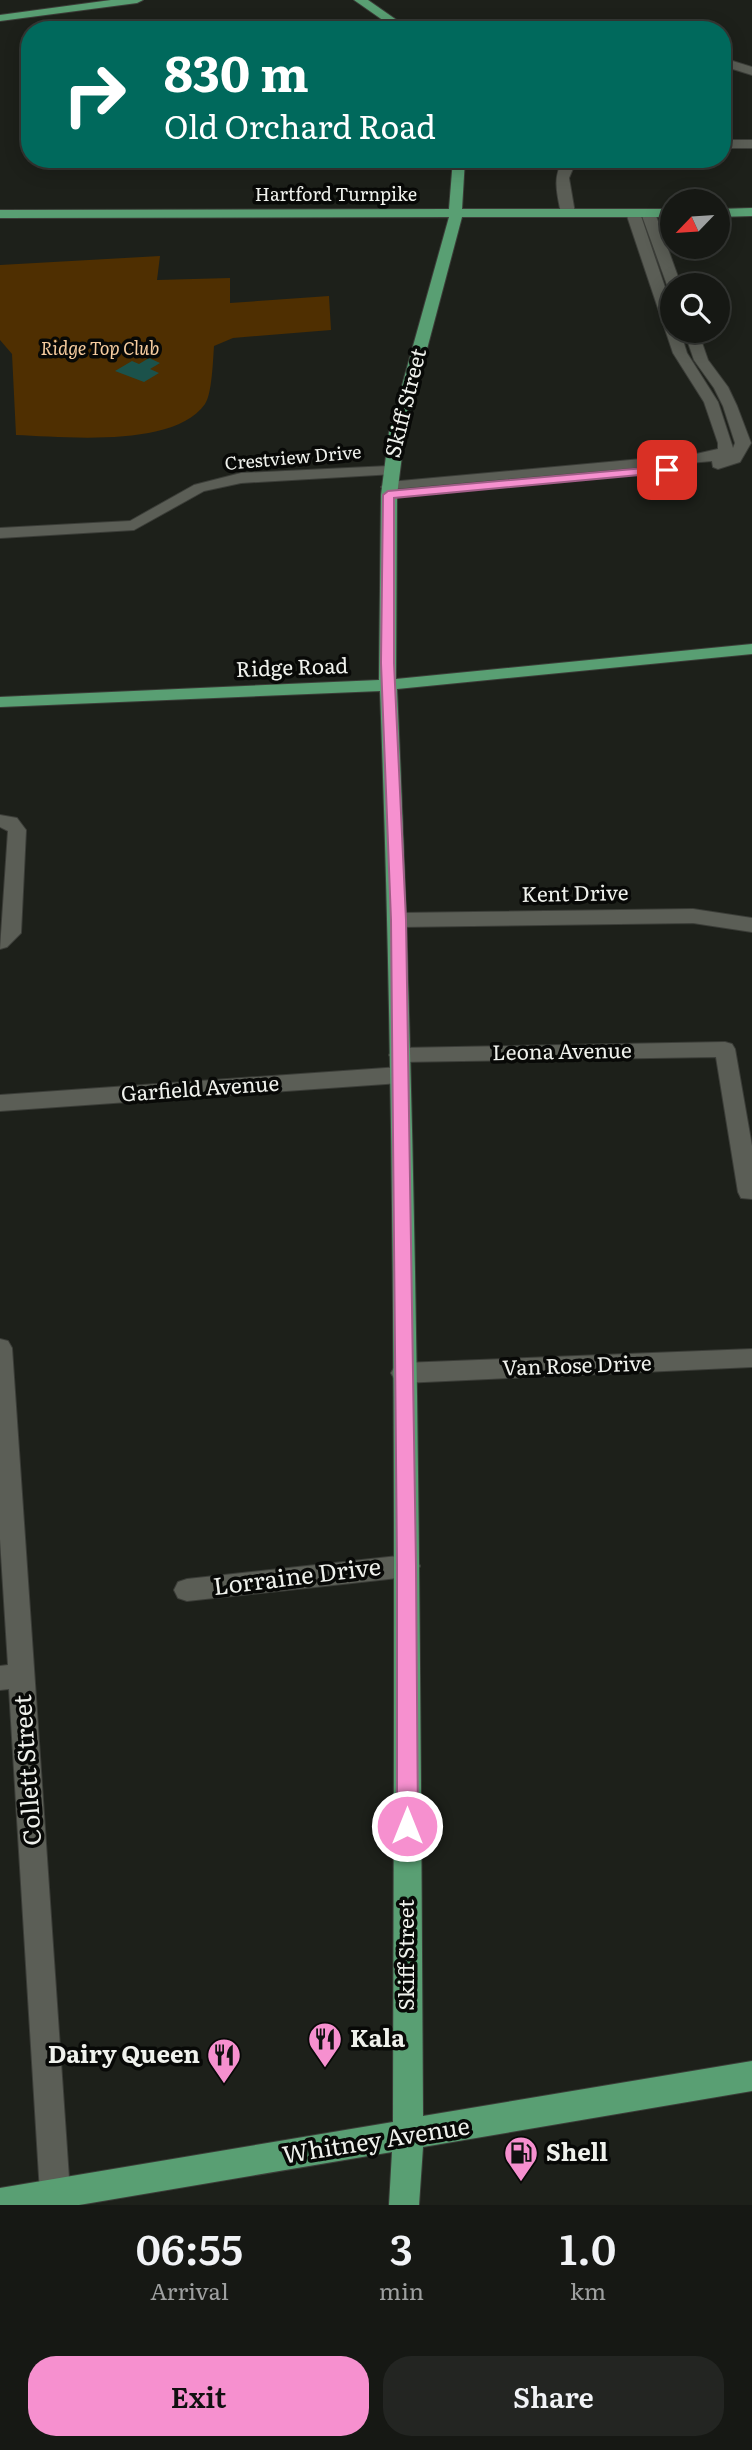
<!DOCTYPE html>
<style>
:root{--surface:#161814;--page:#232522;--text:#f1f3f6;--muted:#9ea0a0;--line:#353734;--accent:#f690cf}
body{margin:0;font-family:Literata,serif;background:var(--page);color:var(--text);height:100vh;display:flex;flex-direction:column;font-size:26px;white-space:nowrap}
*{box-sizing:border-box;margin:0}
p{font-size:23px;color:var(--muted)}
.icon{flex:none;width:38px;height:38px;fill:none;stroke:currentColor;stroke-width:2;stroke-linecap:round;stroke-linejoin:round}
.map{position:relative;height:2205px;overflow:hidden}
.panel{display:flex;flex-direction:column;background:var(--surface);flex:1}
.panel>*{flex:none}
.banner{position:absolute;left:21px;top:21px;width:710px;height:147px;border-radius:28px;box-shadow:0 4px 18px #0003,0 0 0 2px var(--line);background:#00695c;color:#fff;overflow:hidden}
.needle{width:46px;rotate:245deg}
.controls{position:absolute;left:660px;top:189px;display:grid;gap:14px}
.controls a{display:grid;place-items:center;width:70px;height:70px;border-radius:50%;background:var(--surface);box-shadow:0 4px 18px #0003,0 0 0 2px var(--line);font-size:35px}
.pin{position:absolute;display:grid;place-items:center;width:60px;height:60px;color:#fff;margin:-30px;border-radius:14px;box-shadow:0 4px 10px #0006}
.me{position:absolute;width:77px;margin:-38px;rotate:0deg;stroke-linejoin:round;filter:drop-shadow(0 0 5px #0008)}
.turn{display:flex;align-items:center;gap:24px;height:147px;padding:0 28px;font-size:32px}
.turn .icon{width:91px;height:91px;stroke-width:2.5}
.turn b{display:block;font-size:49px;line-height:60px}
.eta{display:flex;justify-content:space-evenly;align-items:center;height:119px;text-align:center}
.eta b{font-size:42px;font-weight:600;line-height:49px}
.action{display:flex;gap:14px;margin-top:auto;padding:14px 28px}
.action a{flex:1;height:80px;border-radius:28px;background:var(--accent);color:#111;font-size:28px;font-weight:600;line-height:80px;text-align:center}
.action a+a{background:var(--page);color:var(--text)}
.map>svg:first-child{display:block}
.green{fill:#4f2f01}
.water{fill:#1b524b}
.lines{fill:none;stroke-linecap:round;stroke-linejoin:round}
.minor-casing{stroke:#3b3d38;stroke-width:2}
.major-casing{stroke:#3b3d38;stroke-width:2}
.minor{fill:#5b5e56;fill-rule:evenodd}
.major{fill:#599f73;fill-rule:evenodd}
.route{fill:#f690cf;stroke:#a05e87;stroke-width:2}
.labels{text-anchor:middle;stroke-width:7;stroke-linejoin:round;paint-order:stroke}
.far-street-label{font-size:18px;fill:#eff1ec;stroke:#080907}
.far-park-label{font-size:18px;font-style:italic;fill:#f7cda0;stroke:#080907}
.street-label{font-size:21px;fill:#eff1ec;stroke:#080907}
.near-street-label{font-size:24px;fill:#eff1ec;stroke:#080907}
.near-poi-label{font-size:24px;font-weight:bold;fill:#eff1ec;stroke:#080907;text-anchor:start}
</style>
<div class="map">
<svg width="752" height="2205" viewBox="0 0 752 2205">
<rect width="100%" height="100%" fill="#1d201a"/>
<path class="green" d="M160 256 157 280 230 278V303L329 296 331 330 233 338 214 346C213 360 212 394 205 404 174 448 66 437 16 435L12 354 0 340V265Z"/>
<path class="water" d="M149 358 160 363 150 369 159 373 144 382 115 371 132 361 139 364Z"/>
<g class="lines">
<g class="minor-casing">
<path id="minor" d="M673 20 679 23 670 30H655Z
M616 27H643L649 30H610Z
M723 58 752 67V75L723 66Z
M723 140H752V148H723Z
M564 159H577L569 178 575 213 568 217 561 213C557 194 552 176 564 159Z
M633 209 640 213 672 308V331H680L687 353 718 402 733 448 735 443 723 406 714 388 694 360 684 331H698L708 360 728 387 737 406 751 443 740 462 718 469 713 467 712 461 384 490 381 487 384 484 389 482 696 454 718 449V443L704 402 673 353 626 213Z
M648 209 655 213 681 285H672V289L667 285 641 213Z
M389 466 397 471 394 474 241 483 204 491 134 530 0 538V528L130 521 194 485 241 473Z
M0 815 17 818 26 830 21 933 7 947 0 949 8 831 0 827Z
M693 909 752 918V932L693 923 398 927 391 925 388 920 391 915 398 913Z
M725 1042 732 1044 735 1049 752 1146V1199L741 1198 738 1192 716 1057 399 1062 392 1060 389 1055 392 1050 399 1048Z
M400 1067 407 1070 410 1075 407 1080 400 1083 0 1111V1095Z
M0 1339 8 1341 12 1348 70 2193 63 2205 44 2204 40 2193 9 1689 0 1690V1666L8 1665 0 1539Z
M752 1349V1367L403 1383 395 1380 391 1373 395 1366 403 1363Z
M407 1555 416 1558 420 1566 416 1574 407 1577 187 1601 178 1598 174 1590 178 1582 187 1579Z"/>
</g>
<g class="major-casing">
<path id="major" d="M111 0H143L137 3 0 21V15Z
M354 0H368L411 30H397Z
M453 159H465L462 209H672V217H462L405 432 397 495 396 679 752 644V654L397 689C419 1164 420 1641 423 2116L752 2061V2091L423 2147 419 2205H389L392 2152 79 2205H0V2188L393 2122C394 1645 398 1167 380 691L0 707V697L379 680 381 495 389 432 449 217 0 218V210L449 209Z
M752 208V216L718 217V209Z"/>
</g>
<use href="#minor" class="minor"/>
<use href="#major" class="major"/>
</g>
<path class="route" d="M667 466 671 467V472L394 498V663L406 920 416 1566 418 1826 415 1833 407 1836 400 1833 397 1826V1566L391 920 381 663 383 495 388 491Z"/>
<defs>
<g id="restaurant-pin" transform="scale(1.75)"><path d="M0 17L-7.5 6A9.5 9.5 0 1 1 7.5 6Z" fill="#f690cf" stroke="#080907"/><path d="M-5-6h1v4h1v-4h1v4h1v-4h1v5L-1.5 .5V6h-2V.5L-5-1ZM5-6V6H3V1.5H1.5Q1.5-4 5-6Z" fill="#111"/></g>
<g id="fuel-pin" transform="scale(1.75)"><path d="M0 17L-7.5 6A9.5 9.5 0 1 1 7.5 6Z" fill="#f690cf" stroke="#080907"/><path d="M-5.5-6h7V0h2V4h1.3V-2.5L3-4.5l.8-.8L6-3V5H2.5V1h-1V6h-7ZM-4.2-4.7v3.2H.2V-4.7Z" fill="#111"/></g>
</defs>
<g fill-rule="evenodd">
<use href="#restaurant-pin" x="325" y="2039"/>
<use href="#restaurant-pin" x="224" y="2055"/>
<use href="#fuel-pin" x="521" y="2153"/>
</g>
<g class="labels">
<g class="far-street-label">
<text x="336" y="201">Hartford Turnpike</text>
<text transform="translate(293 458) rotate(-5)" y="6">Crestview Drive</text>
</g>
<g class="far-park-label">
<text x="100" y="355">Ridge Top Club</text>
</g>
<g class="street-label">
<text transform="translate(406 403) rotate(-76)" y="7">Skiff Street</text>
<text transform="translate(292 668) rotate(-2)" y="7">Ridge Road</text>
<text transform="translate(575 894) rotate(-1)" y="7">Kent Drive</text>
<text transform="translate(562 1052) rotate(-1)" y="7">Leona Avenue</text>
<text transform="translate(200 1089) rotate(-4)" y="7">Garfield Avenue</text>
<text transform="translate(577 1366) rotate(-2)" y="7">Van Rose Drive</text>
<text transform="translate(407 1955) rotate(-90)" y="7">Skiff Street</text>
</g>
<g class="near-street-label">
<text transform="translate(297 1577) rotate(-7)" y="8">Lorraine Drive</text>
<text transform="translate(28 1770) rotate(-94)" y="8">Collett Street</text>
<text transform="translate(376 2141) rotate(-9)" y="8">Whitney Avenue</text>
</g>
<g class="near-poi-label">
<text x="350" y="2047">Kala</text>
<text x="200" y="2063" text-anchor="end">Dairy Queen</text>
<text x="546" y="2161">Shell</text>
</g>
</g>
</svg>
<div class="controls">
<a><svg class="needle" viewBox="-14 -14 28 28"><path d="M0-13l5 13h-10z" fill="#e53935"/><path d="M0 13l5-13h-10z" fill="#9ea0a0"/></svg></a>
<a><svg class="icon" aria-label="search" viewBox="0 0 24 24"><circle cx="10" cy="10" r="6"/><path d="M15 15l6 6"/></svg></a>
</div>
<div class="pin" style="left:667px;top:470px;background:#d93025"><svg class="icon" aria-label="arrive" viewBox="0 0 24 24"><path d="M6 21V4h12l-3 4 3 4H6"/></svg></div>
<svg class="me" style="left:407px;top:1826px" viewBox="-20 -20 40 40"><circle r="17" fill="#f690cf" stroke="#fff" stroke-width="3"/><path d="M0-11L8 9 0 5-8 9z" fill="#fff"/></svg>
<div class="banner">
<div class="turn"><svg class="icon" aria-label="right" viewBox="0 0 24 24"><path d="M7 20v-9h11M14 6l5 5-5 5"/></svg><div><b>830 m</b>Old Orchard Road</div></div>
</div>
</div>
<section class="panel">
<div class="eta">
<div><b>06:55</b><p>Arrival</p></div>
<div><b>3</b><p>min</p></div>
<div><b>1.0</b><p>km</p></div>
</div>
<div class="action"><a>Exit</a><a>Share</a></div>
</section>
